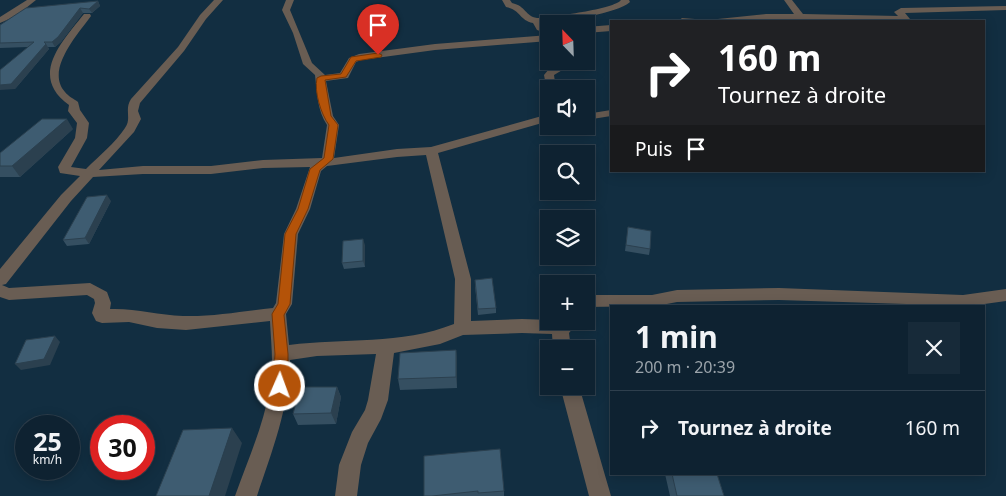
<!DOCTYPE html>
<html lang="fr">
<meta charset="utf-8">
<style>
:root{--surface:#0e2231;--page:#172a39;--text:#f1f3f6;--muted:#9ba4ab;--line:#2e3f4d}
body{margin:0;font-family:"Noto Sans",sans-serif;background:var(--page);color:var(--text);height:100vh;display:flex;flex-direction:column;font-size:19px;white-space:nowrap}
*{box-sizing:border-box;margin:0}
p{font-size:16px;color:var(--muted)}
.icon{flex:none;width:28px;height:28px;fill:none;stroke:currentColor;stroke-width:2;stroke-linecap:round;stroke-linejoin:round}
.map{position:relative;flex:1;overflow:hidden}
.side{position:absolute;left:610px;top:305px;width:375px;height:170px;display:flex;flex-direction:column;background:var(--surface);border-radius:0px;box-shadow:0 2px 12px #0003,0 0 0 1px var(--line)}
.side>*{flex:none}
.guide{position:absolute;left:610px;top:20px;width:375px;height:152px;border-radius:0px;box-shadow:0 2px 12px #0003,0 0 0 1px var(--line);background:#202124;color:#fff;overflow:hidden}
.needle{width:32px;rotate:337deg}
.fabs{position:absolute;left:540px;top:15px;display:grid;gap:10px}
.fabs a{display:grid;place-items:center;width:55px;height:55px;border-radius:0px;background:var(--surface);box-shadow:0 2px 12px #0003,0 0 0 1px var(--line);font-size:25px}
.speed{position:absolute;left:15px;top:415px;display:flex;gap:10px;font-size:25px;font-weight:700;text-align:center}
.speed>*{display:grid;place-content:center;width:65px;height:65px;border-radius:50%;background:var(--surface);box-shadow:0 2px 12px #0003,0 0 0 1px var(--line);line-height:1}
.speed small{font-size:12px;font-weight:400}
.speed .limit{border:8px solid #d22;background:#fff;color:#111}
.pin{position:absolute;display:grid;place-items:center;width:42px;height:42px;color:#fff;margin:-51px -21px;border-radius:50% 50% 50% 0;rotate:-45deg;box-shadow:0 0 5px #0007}
.pin .icon{rotate:45deg}
.me{position:absolute;width:55px;margin:-28px;rotate:2deg;stroke-linejoin:round;filter:drop-shadow(0 0 4px #0008)}
.turn{display:flex;align-items:center;gap:18px;height:105px;padding:0 25px;font-size:22px}
.turn .icon{width:65px;height:65px;stroke-width:2.5}
.turn b{display:block;font-size:35px;line-height:42px}
.then{display:flex;align-items:center;height:48px;padding:0 25px;background:#0003;gap:10px;font-size:19px}
.round{display:grid;place-items:center;flex:none;width:52px;height:52px;border-radius:0px;background:var(--page)}
.summary{display:flex;align-items:center;justify-content:space-between;height:85px;padding:0 25px}
h1{font-size:30px;font-weight:700;line-height:38px}
ul{padding:0;list-style:none}
li{display:flex;align-items:center;gap:15px;height:75px;padding:0 25px;border-top:1px solid var(--line)}
li div{flex:1}
li b{display:block;font-size:19px}
li em{font-style:normal}
.map>svg:first-child{display:block}
.lines{fill:none;stroke-linecap:round;stroke-linejoin:round}
.minor{fill:#695d53;fill-rule:evenodd}
.wall{fill:#354f61}
.shaded-wall{fill:#2b404f}
.building{fill:#3e5c71;stroke:#2b404f}
.route{fill:#b45309;stroke:#753606}
</style>
<div class="map">
<svg width="1006" height="496" viewBox="0 0 1006 496">
<rect width="100%" height="100%" fill="#122e41"/>
<g class="lines">
<path class="minor" d="M27 0H36L16 16 0 23V17Z
M214 0H223L206 19 184 51 140 103 138 111 141 119 134 132 99 170 143 166H211L263 160 322 158 327 125C317 110 317 92 315 75L303 64 293 33 282 10 286 0H294L290 10 312 63 325 75 340 73 349 58 359 54 435 44 549 35V41L435 50 361 60 356 62 348 78 326 81 333 116 339 125 334 158 397 149 431 147 549 114V121L438 153 471 279V321L522 319 579 321 569 333 571 349H553L552 334 522 333 463 335 440 344 394 353 388 400 381 419 368 443 361 465 357 496H335L339 465 352 432 365 410 368 400 376 354 317 356 290 360C289 408 272 451 257 496H235C248 460 264 424 270 387 274 365 271 343 270 321L186 330 157 328 129 322 102 323 96 321 92 313 95 303 94 299 87 295 9 300 0 297V269L61 195 80 176 60 173 58 167 75 138 77 123 68 111 69 105C29 76 61 43 84 14H90L91 16C78 34 45 70 65 92 68 96 74 99 78 102L80 110 89 123 87 138 71 167 86 169C99 156 115 143 125 128 132 118 124 110 131 99L178 47 200 15ZM426 155 455 279 454 324C401 345 344 338 289 345L286 314 292 304 298 234 310 209 321 171 327 166 397 157ZM310 167 296 209 284 234 276 303 273 308C244 311 212 317 183 316 158 315 135 308 110 309L111 303 107 292 90 283 9 288 2 285 6 284 71 201 93 177 143 174H211L263 168Z
M502 0H510L512 3C526 6 525 16 537 18 552 17 615 9 621 0H629L630 2C617 14 562 21 542 23L544 28 540 31 537 30 533 23C519 20 521 10 506 7Z
M784 0H792L803 14 898 16 894 12 901 8 1006 6V10L905 13 910 19 907 21 800 20 678 21 682 18 708 20 766 14H794Z
M611 25V31L586 33V27Z
M558 61H568L569 66 554 75 556 89H549L547 91 544 75 549 69 559 65Z
M611 110V116L586 120V114Z
M779 288 963 295 1006 289V301L970 306 779 300 677 302 657 306 586 307V295H652L677 290Z
M560 386H579L611 496H589Z"/>
</g>
<path class="wall" d="M98 1 100 6 92 13H83L61 42 55 47H48L49 49 15 89 28 47 0 48V25Z
M73 129 20 177H0V153Z
M111 201 89 244 67 246 63 240Z
M628 227 650 249 649 255 625 251Z
M365 245V267L344 269 342 263Z
M475 286 496 308V313L478 315Z
M456 350 457 361V388L400 390 398 379Z
M337 387 341 397 336 424 298 425 293 414Z
M424 456 504 491V496H424Z
M665 474H717L724 496H670Z"/>
<path class="shaded-wall" d="M98 1 100 6 92 13 89 9Z
M80 8 83 13 61 42 55 47 52 42Z
M46 44 49 49 15 89 0 90V85Z
M67 119 73 129 20 177 12 166Z
M107 195 111 201 89 244 85 238Z
M363 239 365 245V267L363 261Z
M55 336 60 342 50 365 21 370 15 364Z
M456 350 457 361V388L456 377Z
M337 387 341 397 336 424 331 413Z
M232 428 242 443 225 496H209Z"/>
<path class="building" d="M98 1 89 9 80 8 58 37 52 42H44L46 44 11 84 0 85V70L34 42 0 43V25L26 8Z
M42 119H67L12 166H0V153Z
M107 195 85 238 63 240 87 197Z
M628 227 651 231 650 249 626 245Z
M363 239V261L342 263 343 241Z
M492 278 496 308 478 309 475 280Z
M55 336 44 359 15 364 26 340Z
M456 350V377L398 379 400 353Z
M300 387H337L331 413 293 414Z
M232 428 209 496H156L183 430Z
M500 449 504 491 478 493V491L432 496H424V456Z
M672 474H717L724 496H677Z"/>
<path class="route" d="M378 53 382 55 381 57 356 61 346 77 325 80 331 116 338 125 333 159 320 170 308 209 296 234 290 304 284 315 288 354V386L285 391 280 393 275 391 273 386 275 354 272 314 278 304 285 234 298 209 310 169 324 158 329 125C321 114 314 92 317 78L321 76 341 74 351 57Z"/>
</svg>
<div class="fabs">
<a><svg class="needle" viewBox="-14 -14 28 28"><path d="M0-13l5 13h-10z" fill="#e53935"/><path d="M0 13l5-13h-10z" fill="#9ba4ab"/></svg></a>
<a><svg class="icon" aria-label="sound" viewBox="0 0 24 24"><path d="M4 9h4l5-4v14l-5-4H4zM17 9q2 3 0 6"/></svg></a>
<a><svg class="icon" aria-label="search" viewBox="0 0 24 24"><circle cx="10" cy="10" r="6"/><path d="M15 15l6 6"/></svg></a>
<a><svg class="icon" aria-label="layers" viewBox="0 0 24 24"><path d="M12 4l9 5-9 5-9-5zM3 14l9 5 9-5"/></svg></a>
<a>+</a>
<a>−</a>
</div>
<div class="speed"><div>25<small>km/h</small></div><div class="limit">30</div></div>
<div class="pin" style="left:378px;top:55px;background:#d93025"><svg class="icon" aria-label="arrive" viewBox="0 0 24 24"><path d="M6 21V4h12l-3 4 3 4H6"/></svg></div>
<svg class="me" style="left:280px;top:386px" viewBox="-20 -20 40 40"><circle r="17" fill="#b45309" stroke="#fff" stroke-width="3"/><path d="M0-11L8 9 0 5-8 9z" fill="#fff"/></svg>
<div class="guide">
<div class="turn"><svg class="icon" aria-label="right" viewBox="0 0 24 24"><path d="M7 20v-9h11M14 6l5 5-5 5"/></svg><div><b>160 m</b>Tournez à droite</div></div>
<div class="then">Puis<svg class="icon" aria-label="arrive" viewBox="0 0 24 24"><path d="M6 21V4h12l-3 4 3 4H6"/></svg></div>
</div>
<section class="side">
<div class="summary"><div><h1>1 min</h1><p>200 m · 20:39</p></div><a class="round"><svg class="icon" aria-label="close" viewBox="0 0 24 24"><path d="M6 6l12 12M18 6L6 18"/></svg></a></div>
<ul>
<li><svg class="icon" aria-label="right" viewBox="0 0 24 24"><path d="M7 20v-9h11M14 6l5 5-5 5"/></svg><div><b>Tournez à droite</b></div><em>160 m</em></li>
</ul>
</section>
</div>
